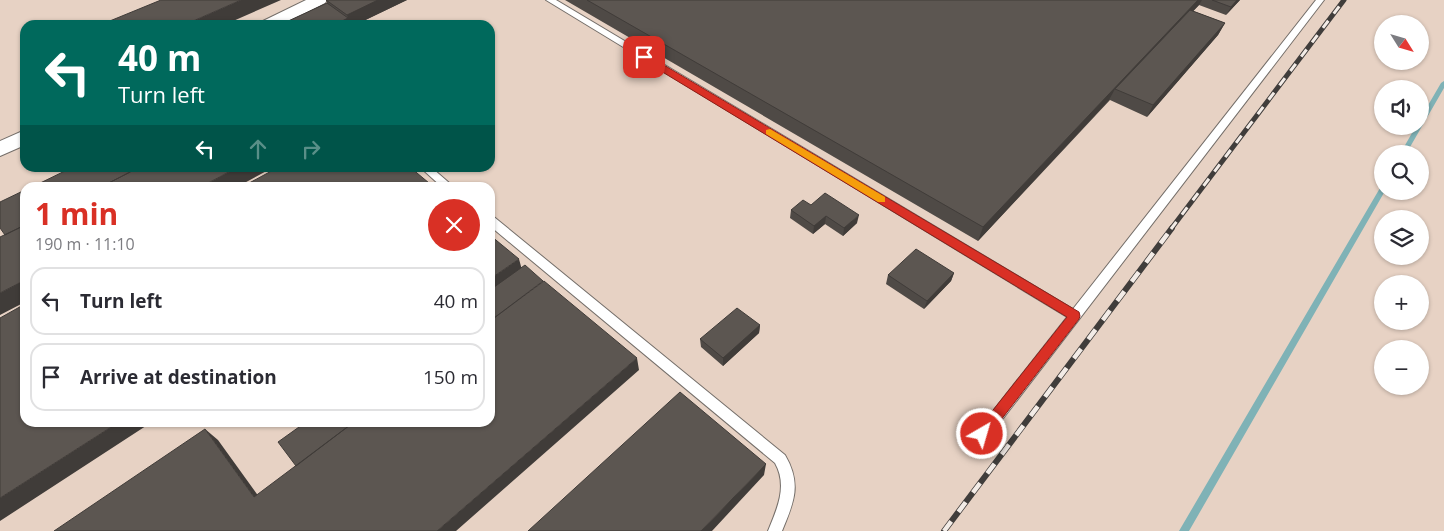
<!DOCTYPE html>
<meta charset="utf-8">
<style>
:root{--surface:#fff;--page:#f2f2f3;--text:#2b2b33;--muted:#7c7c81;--line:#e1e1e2;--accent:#d93025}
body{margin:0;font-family:"Open Sans",sans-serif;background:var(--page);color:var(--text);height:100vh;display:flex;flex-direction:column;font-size:19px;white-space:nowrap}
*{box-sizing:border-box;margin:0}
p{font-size:16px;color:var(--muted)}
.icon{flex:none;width:28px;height:28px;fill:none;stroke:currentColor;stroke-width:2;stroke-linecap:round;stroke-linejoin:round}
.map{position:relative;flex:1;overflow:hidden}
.panel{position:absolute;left:20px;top:182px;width:475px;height:245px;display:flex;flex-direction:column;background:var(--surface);border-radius:15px;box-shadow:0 1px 4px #0004}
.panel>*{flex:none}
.hud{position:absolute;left:20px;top:20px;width:475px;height:152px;border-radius:15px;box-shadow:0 1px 4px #0004;background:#00695c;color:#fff;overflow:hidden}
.needle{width:32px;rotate:127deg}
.buttons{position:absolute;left:1374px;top:15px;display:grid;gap:10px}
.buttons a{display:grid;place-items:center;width:55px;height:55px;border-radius:50%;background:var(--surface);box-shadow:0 1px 4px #0004;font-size:25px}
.pin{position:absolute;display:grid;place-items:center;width:42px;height:42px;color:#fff;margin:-21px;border-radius:10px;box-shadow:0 2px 8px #0006}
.me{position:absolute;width:55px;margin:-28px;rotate:38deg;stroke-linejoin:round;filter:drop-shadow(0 0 4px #0008)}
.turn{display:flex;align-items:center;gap:18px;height:105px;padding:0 15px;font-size:22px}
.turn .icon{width:65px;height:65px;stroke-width:2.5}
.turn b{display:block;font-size:35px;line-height:42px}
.lanes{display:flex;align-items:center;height:48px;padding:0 15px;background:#0003;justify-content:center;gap:25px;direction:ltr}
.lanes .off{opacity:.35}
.round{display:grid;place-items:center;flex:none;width:52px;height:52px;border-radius:26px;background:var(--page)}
.summary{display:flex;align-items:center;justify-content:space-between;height:85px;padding:0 15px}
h1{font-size:30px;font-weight:700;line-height:38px;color:var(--accent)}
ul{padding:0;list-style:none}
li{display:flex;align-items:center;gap:15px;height:68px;margin:0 10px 8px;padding:0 5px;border:2px solid var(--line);border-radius:15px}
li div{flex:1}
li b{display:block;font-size:19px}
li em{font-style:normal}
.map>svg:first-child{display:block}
.industrial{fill:#e7d2c4;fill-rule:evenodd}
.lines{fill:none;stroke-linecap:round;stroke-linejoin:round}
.stream{fill:#7fb2b6;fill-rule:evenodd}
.lane-casing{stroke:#746e69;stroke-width:2}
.street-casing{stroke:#746e69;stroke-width:2}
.lane{fill:#fff;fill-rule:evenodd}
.street{fill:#fff;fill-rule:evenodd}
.rail-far1-casing{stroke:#403d3b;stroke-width:5}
.rail-casing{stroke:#403d3b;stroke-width:6}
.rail-far1{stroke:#f3ece7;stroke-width:3;stroke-dasharray:9;stroke-linecap:butt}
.rail{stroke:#f3ece7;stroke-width:4.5;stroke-dasharray:12;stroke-linecap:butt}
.wall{fill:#4f4a46}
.shaded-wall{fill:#403c39}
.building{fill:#5c5651;stroke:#403c39}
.route{fill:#d93025;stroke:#8d1f18}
.slow{fill:#f59e0b}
</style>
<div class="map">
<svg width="1444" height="531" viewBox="0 0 1444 531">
<rect width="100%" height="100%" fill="#e6dfda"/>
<path class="industrial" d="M0 0H1444V531H0ZM1382 24H1420V61H1382ZM25 25H490V168H25ZM1382 89H1420V126H1382ZM1382 154H1420V191H1382ZM25 188H490V422H25ZM1382 219H1420V256H1382ZM1382 284H1420V321H1382ZM1382 349H1420V386H1382Z"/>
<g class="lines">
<path class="stream" d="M1444 81V88L1406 154H1400L1416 126H1420V119L1441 83Z
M1380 188H1382V191H1385L1189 531H1179Z"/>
<g class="lane-casing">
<path id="lane" d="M546 0H556L1073 309 1316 0H1324L988 438 983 440 978 438 976 434 978 430 1067 317Z
M421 168H432L455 188H443Z
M490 216 494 217 785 455C802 484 794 502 782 531H768C777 509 788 486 775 463L490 226Z"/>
</g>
<g class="street-casing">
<path id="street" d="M306 0H327L325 3 282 25H261L263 21Z
M25 130V145L0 156V141Z"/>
</g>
<use href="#lane" class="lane"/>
<use href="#street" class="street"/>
<g class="rail-far1-casing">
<path id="rail-far1" d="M1171 229 1344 0"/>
</g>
<g class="rail-casing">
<path id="rail" d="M944 531 1172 228"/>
</g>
<use href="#rail-far1" class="rail-far1"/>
<use href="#rail" class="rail"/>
</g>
<path class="wall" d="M326 0H407L355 25H285L284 23 327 3Z
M565 0H1240L1226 15 1199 5 1193 11 1225 23 1218 35 1147 117 1110 100 978 241Z
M811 205 857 223 843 236 825 224 813 234 790 218 791 210Z
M954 273 951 281 924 309 886 284 888 275Z
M760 325 759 333 723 366 701 347 700 339Z"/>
<path class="shaded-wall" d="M241 0H281L224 25H184Z
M378 0H407L355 25H334L348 18 347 15Z
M1198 0H1202L1199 5 1119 90 1115 89 1109 100 978 241 983 227Z
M1237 0H1240L1226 15 1231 7Z
M1225 23 1218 35 1147 117 1153 105Z
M236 168H272L235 188H199Z
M859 215 857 223 843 236 844 228Z
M826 216 825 224 813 234 814 226Z
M519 259 522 270 490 293V279Z
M954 273 951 281 924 309 927 301Z
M25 280V302L0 315V293Z
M760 325 759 333 723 366V358Z
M637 358 639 370 456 531H437Z
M119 422H152L0 521V498Z
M205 429 218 440 267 508 254 497Z
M766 464 764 475 712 531H701Z"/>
<path class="building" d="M161 0H241L184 25H100Z
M326 0H378L347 15Z
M587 0H1198L983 227Z
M1212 0H1237L1231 7Z
M327 3 348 18 334 25H287L284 23Z
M1190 10 1225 23 1153 105 1115 89Z
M71 168H126L130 172 99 188H30Z
M138 168H236L199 188H99Z
M277 168H411L435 188H240Z
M25 190V225L5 235 0 228V202Z
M825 193 859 215 844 228 826 216 814 226 791 210 803 200 811 205Z
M25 225V280L0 293V237Z
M491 236 519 259 490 279V237Z
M916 249 954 273 927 301 888 275Z
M525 265 543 281 490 321V290Z
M544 281 637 358 437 531H54L205 429 254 497 354 422H490V321Z
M25 304V422H119L0 498V318Z
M737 308 760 325 723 358 700 339Z
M680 392 766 464 701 531H528Z
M306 422H354L296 466 278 442Z"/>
<path class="route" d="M641 55H647L1079 312 1080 316 1079 319 987 438 982 440 978 438 976 434 978 429 1067 317 641 59Z"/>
<path class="slow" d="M770 129 885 197V202H878L766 134V130Z"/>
</svg>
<div class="buttons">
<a><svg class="needle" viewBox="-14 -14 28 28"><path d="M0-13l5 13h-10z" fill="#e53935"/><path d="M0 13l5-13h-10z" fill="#7c7c81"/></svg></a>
<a><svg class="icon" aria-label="sound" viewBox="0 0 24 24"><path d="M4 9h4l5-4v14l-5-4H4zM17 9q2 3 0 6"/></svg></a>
<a><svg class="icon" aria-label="search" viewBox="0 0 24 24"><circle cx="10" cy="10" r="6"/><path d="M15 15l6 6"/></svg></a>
<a><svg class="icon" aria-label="layers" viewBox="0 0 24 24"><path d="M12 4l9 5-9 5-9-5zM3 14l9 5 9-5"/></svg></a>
<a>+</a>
<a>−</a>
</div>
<div class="pin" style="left:644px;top:57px;background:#d93025"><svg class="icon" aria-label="arrive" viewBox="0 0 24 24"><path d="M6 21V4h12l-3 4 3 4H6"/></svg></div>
<svg class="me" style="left:982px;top:434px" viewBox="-20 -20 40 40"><circle r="17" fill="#d93025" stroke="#fff" stroke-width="3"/><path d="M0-11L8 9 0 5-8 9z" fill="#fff"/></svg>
<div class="hud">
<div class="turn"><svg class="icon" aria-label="left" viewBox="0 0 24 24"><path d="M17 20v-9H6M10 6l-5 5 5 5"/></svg><div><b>40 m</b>Turn left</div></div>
<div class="lanes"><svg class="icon" aria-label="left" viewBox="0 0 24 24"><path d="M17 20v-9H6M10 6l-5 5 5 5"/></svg><svg class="icon off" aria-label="ahead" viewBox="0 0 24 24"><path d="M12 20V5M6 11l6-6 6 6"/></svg><svg class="icon off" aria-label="right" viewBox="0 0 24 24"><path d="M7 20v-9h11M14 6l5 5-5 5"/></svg></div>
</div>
<section class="panel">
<div class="summary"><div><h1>1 min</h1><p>190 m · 11:10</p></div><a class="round" style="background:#d93025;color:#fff"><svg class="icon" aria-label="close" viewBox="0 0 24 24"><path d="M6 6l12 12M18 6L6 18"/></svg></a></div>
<ul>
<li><svg class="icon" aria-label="left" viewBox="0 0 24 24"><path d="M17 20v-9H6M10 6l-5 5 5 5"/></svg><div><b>Turn left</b></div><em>40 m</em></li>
<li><svg class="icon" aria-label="arrive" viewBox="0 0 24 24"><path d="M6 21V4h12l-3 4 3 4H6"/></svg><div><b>Arrive at destination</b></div><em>150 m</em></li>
</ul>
</section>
</div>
